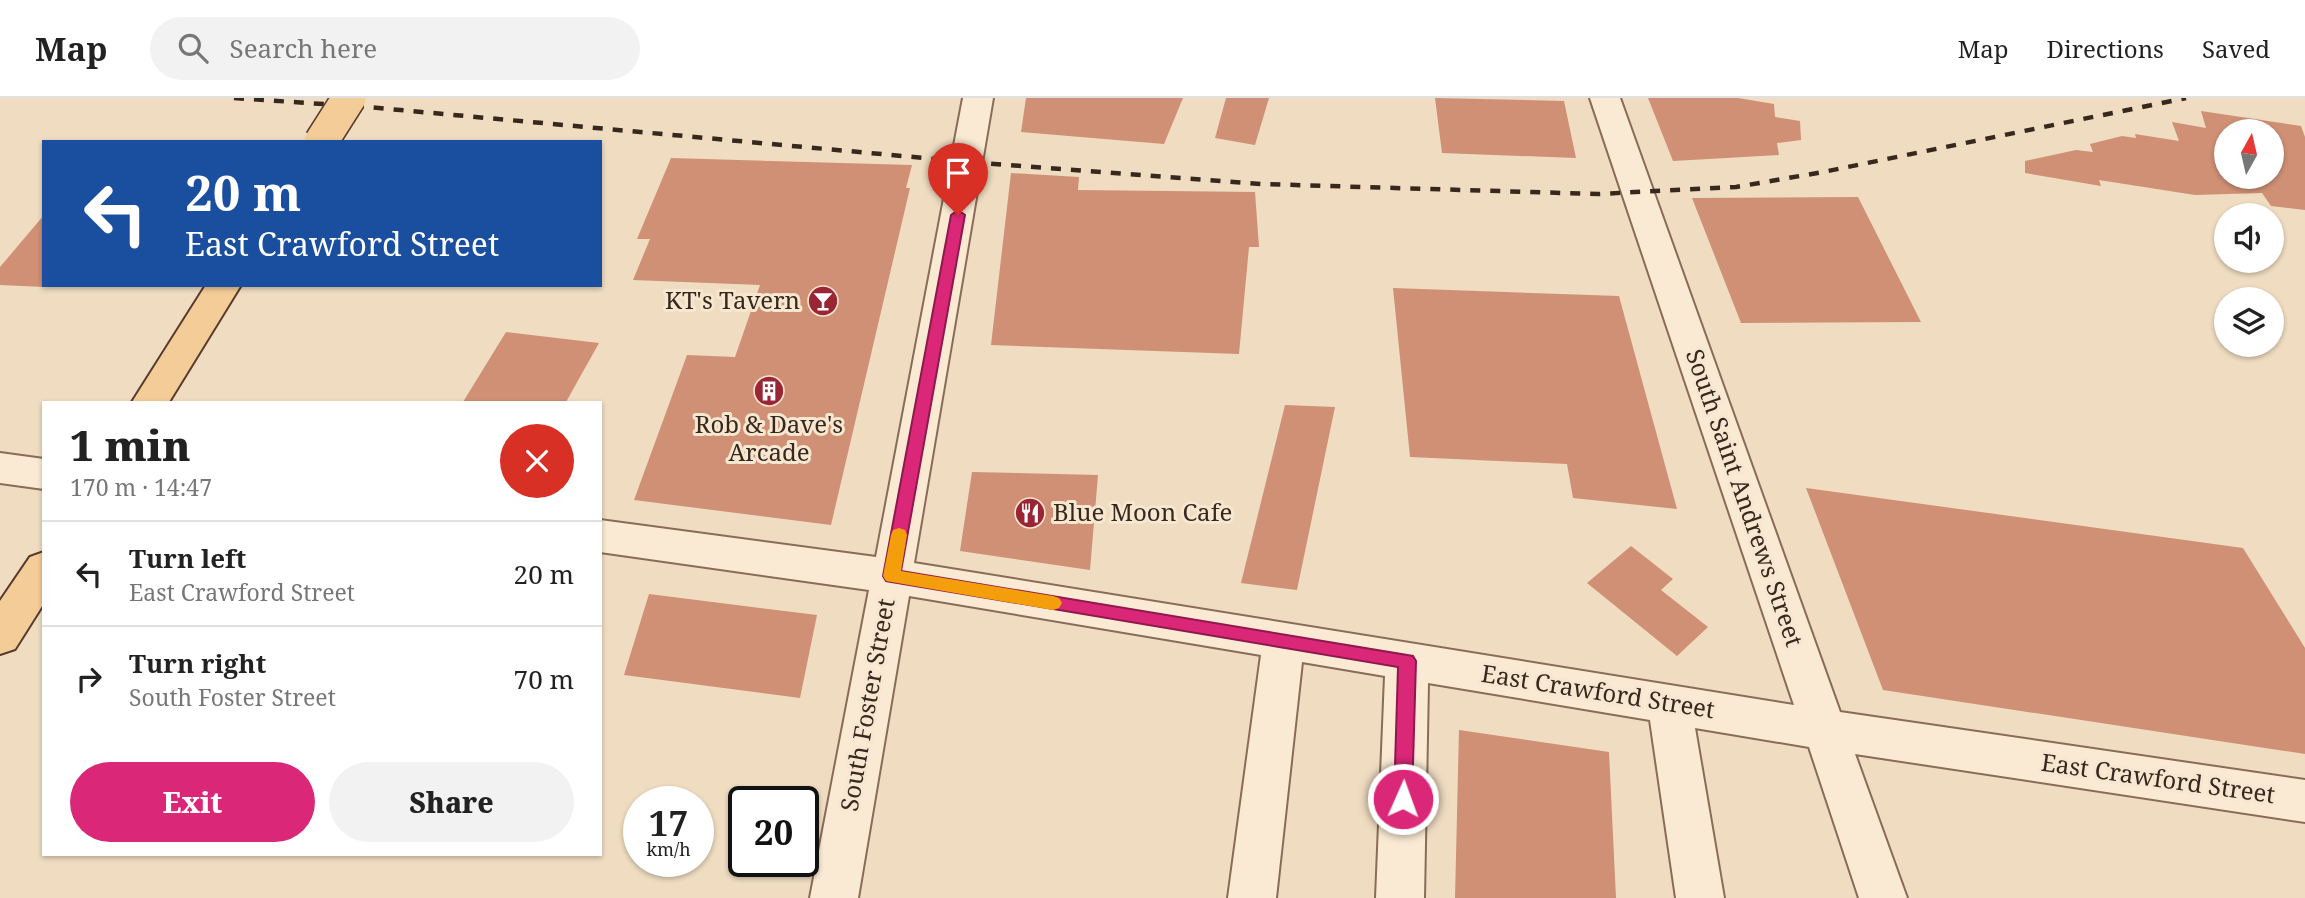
<!DOCTYPE html>
<meta charset="utf-8">
<style>
:root{--surface:#fff;--page:#f2f2f2;--text:#222;--muted:#767676;--line:#e0e0e0;--accent:#db2777}
body{margin:0;font-family:"Noto Serif",serif;background:var(--page);color:var(--text);height:100vh;display:flex;flex-direction:column;font-size:26px;white-space:nowrap}
*{box-sizing:border-box;margin:0}
p{font-size:23px;color:var(--muted)}
.icon{flex:none;width:38px;height:38px;fill:none;stroke:currentColor;stroke-width:2;stroke-linecap:round;stroke-linejoin:round}
.map{position:relative;flex:1;overflow:hidden}
.sheet{position:absolute;left:42px;top:303px;width:560px;height:455px;display:flex;flex-direction:column;background:var(--surface);border-radius:0px;box-shadow:0 2px 5px #0004}
.sheet>*{flex:none}
.guide{position:absolute;left:42px;top:42px;width:560px;height:147px;border-radius:0px;box-shadow:0 2px 5px #0004;background:#1a4fa0;color:#fff;overflow:hidden}
.needle{width:46px;rotate:8deg}
.buttons{position:absolute;left:2214px;top:21px;display:grid;gap:14px}
.buttons a{display:grid;place-items:center;width:70px;height:70px;border-radius:50%;background:var(--surface);box-shadow:0 2px 5px #0004;font-size:35px}
.speed{position:absolute;left:623px;top:688px;display:flex;gap:14px;font-size:35px;font-weight:700;text-align:center}
.speed>*{display:grid;place-content:center;width:91px;height:91px;border-radius:50%;background:var(--surface);box-shadow:0 2px 5px #0004;line-height:1}
.speed small{font-size:18px;font-weight:400}
.speed .limit{border:4px solid #111;border-radius:10px;background:#fff;color:#111}
.pin{position:absolute;display:grid;place-items:center;width:60px;height:60px;color:#fff;margin:-72px -30px;border-radius:50% 50% 50% 0;rotate:-45deg;box-shadow:0 0 7px #0007}
.pin .icon{rotate:45deg}
.me{position:absolute;width:77px;margin:-38px;rotate:2deg;stroke-linejoin:round;filter:drop-shadow(0 0 5px #0008)}
.turn{display:flex;align-items:center;gap:24px;height:147px;padding:0 28px;font-size:32px}
.turn .icon{width:91px;height:91px;stroke-width:2.5}
.turn b{display:block;font-size:49px;line-height:60px}
.round{display:grid;place-items:center;flex:none;width:74px;height:74px;border-radius:37px;background:var(--page)}
.headline{display:flex;align-items:center;justify-content:space-between;height:119px;padding:0 28px}
h1{font-size:42px;font-weight:800;line-height:52px}
.action{display:flex;gap:14px;margin-top:auto;padding:14px 28px}
.action a{flex:1;height:80px;border-radius:42px;background:var(--accent);color:#fff;font-size:28px;font-weight:800;line-height:80px;text-align:center}
.action a+a{background:var(--page);color:var(--text)}
ul{padding:0;list-style:none}
li{display:flex;align-items:center;gap:21px;height:105px;padding:0 28px;border-top:2px solid var(--line)}
li div{flex:1}
li b{display:block;font-size:26px}
li em{font-style:normal}
header{display:flex;align-items:center;gap:42px;box-sizing:border-box;height:98px;padding:0 35px;background:var(--surface);border-bottom:2px solid var(--line)}
header strong{font-size:33px}
nav{display:flex;gap:38px;margin-inline-start:auto;font-size:24px}
.search{width:490px;height:63px;background:var(--page);display:flex;align-items:center;gap:18px;box-sizing:border-box;padding:0 24px;border-radius:38px;color:var(--muted);font-size:26px}
.map>svg:first-child{display:block}
.building{fill:#cf9075;fill-rule:evenodd}
.lines{fill:none;stroke-linecap:round;stroke-linejoin:round}
.minor-casing{stroke:#896c58;stroke-width:4}
.major-casing{stroke:#573b2c;stroke-width:4}
.minor{fill:#faead4;fill-rule:evenodd}
.major{fill:#f4cc97;fill-rule:evenodd}
.rail{stroke:#38271d;stroke-width:4.5;stroke-dasharray:10 10;stroke-linecap:butt}
.major-bridge-casing{stroke:#573b2c;stroke-width:36;stroke-linecap:butt}
.major-bridge{stroke:#f4cc97;stroke-width:33}
.route{fill:#db2777;stroke:#8e194d;stroke-width:2}
.slow{fill:#f59e0b}
.labels{text-anchor:middle;stroke-width:6;stroke-linejoin:round;paint-order:stroke}
.poi-label{font-size:24px;fill:#38271d;stroke:#f6e7d1;text-anchor:end}
.street-label{font-size:24px;fill:#38271d;stroke:#f6e7d1}
</style>
<header>
<strong>Map</strong>
<div class="search"><svg class="icon" aria-label="search" viewBox="0 0 24 24"><circle cx="10" cy="10" r="6"/><path d="M15 15l6 6"/></svg>Search here</div>
<nav><a>Map</a><a>Directions</a><a>Saved</a></nav>
</header>
<div class="map">
<svg width="2305" height="800" viewBox="0 0 2305 800">
<rect width="100%" height="100%" fill="#efdcc1"/>
<path class="building" d="M1026 0H1183L1164 46 1021 34Z
M1226 0H1269L1255 47 1215 40Z
M1435 0 1564 3 1576 60 1442 55Z
M1648 0H1738L1774 6 1775 19 1800 23 1801 42 1777 45 1779 57 1673 63Z
M2201 13 2301 28 2305 39V112L2271 108 2262 95 2195 97 2099 82 2101 88 2025 75V63L2076 52 2093 54 2090 46 2122 38 2136 40 2135 36 2179 43 2172 24 2206 30ZM2226 33H2272V79H2226Z
M671 60 912 67 906 90H910L831 427 634 402 687 257 735 259 760 187 633 182 650 141H637Z
M1011 75 1079 79 1078 92 1255 94 1259 149H1249L1239 256 991 247Z
M1858 99 1921 224 1741 225 1692 100Z
M44 117V189L0 187V169Z
M1393 190 1619 198 1677 411 1573 400 1567 366 1410 359Z
M506 234 599 245 566 304H463Z
M1285 307 1335 309 1297 492 1241 485Z
M972 374 1098 377 1090 472 960 453Z
M1806 390 2243 450 2305 550V656L1883 592Z
M1631 448 1673 481 1661 492 1708 529 1677 558 1587 485Z
M649 496 817 517 800 600 624 577Z
M1459 632 1609 654 1616 800H1455Z"/>
<g class="lines">
<g class="minor-casing">
<path id="minor" d="M963 0H993L914 465 1794 607 1590 0H1620L1840 614 2305 682V724L1855 656 1907 800H1859L1809 649 1695 630 1724 800H1676L1650 622 1428 585 1424 800H1376L1385 578 1302 564 1276 800H1228L1261 557 909 498 858 800H810L869 492 600 454V422L876 459Z
M0 355 44 361V391L0 385Z"/>
</g>
<g class="major-casing">
<path id="major" d="M206 187H241L169 304H132Z
M44 454V505L15 551 0 556V503L30 459Z"/>
</g>
<use href="#minor" class="minor"/>
<use href="#major" class="major"/>
<path class="rail" d="M234 0 367 9 968 64 1261 86 1598 96 1736 89 1823 74 2186 0"/>
<g class="major-bridge-casing">
<path id="major-bridge" d="M321 44 349 0"/>
</g>
<use href="#major-bridge" class="major-bridge"/>
</g>
<path class="route" d="M958 112 965 117 901 473 1413 558 1416 563 1412 701 1410 707 1403 709 1397 707 1394 701 1398 569 886 483 883 478 951 117Z"/>
<path class="slow" d="M899 430 905 432 907 437 901 473 1053 498 1059 500 1062 505 1059 510 1053 512 886 483 883 478 891 437 893 432Z"/>
<defs>
<g id="bar-disc" transform="scale(1.575)"><circle r="9.5" fill="#9a2635" stroke="#f6e7d1"/><path d="M-6-5H6L.8 .8V4.5H3.5V6h-7V4.5H-.8V.8Z" fill="#fff"/></g>
<g id="building-disc" transform="scale(1.575)"><circle r="9.5" fill="#9a2635" stroke="#f6e7d1"/><path d="M-4-6H4V6H1V3H-1V6H-4ZM-2.5-4.3h1.7v1.8h-1.7ZM.8-4.3h1.7v1.8H.8ZM-2.5-1h1.7V.8h-1.7ZM.8-1h1.7V.8H.8Z" fill="#fff"/></g>
<g id="restaurant-disc" transform="scale(1.575)"><circle r="9.5" fill="#9a2635" stroke="#f6e7d1"/><path d="M-5-6h1v4h1v-4h1v4h1v-4h1v5L-1.5 .5V6h-2V.5L-5-1ZM5-6V6H3V1.5H1.5Q1.5-4 5-6Z" fill="#fff"/></g>
</defs>
<g fill-rule="evenodd">
<use href="#bar-disc" x="823" y="203"/>
<use href="#building-disc" x="769" y="293"/>
<use href="#restaurant-disc" x="1030" y="415"/>
</g>
<g class="labels">
<g class="poi-label">
<text x="800" y="211">KT's Tavern</text>
<text x="769" y="335" text-anchor="middle">Rob &amp; Dave's<tspan x="769" dy="28">Arcade</tspan></text>
<text x="1053" y="423" text-anchor="start">Blue Moon Cafe</text>
</g>
<g class="street-label">
<text transform="translate(1744 400) rotate(71)" y="8">South Saint Andrews Street</text>
<text transform="translate(1598 594) rotate(9)" y="8">East Crawford Street</text>
<text transform="translate(868 607) rotate(-80)" y="8">South Foster Street</text>
<text transform="translate(2158 681) rotate(8)" y="8">East Crawford Street</text>
</g>
</g>
</svg>
<div class="buttons">
<a><svg class="needle" viewBox="-14 -14 28 28"><path d="M0-13l5 13h-10z" fill="#e53935"/><path d="M0 13l5-13h-10z" fill="#767676"/></svg></a>
<a><svg class="icon" aria-label="sound" viewBox="0 0 24 24"><path d="M4 9h4l5-4v14l-5-4H4zM17 9q2 3 0 6"/></svg></a>
<a><svg class="icon" aria-label="layers" viewBox="0 0 24 24"><path d="M12 4l9 5-9 5-9-5zM3 14l9 5 9-5"/></svg></a>
</div>
<div class="speed"><div>17<small>km/h</small></div><div class="limit">20</div></div>
<div class="pin" style="left:958px;top:117px;background:#d93025"><svg class="icon" aria-label="arrive" viewBox="0 0 24 24"><path d="M6 21V4h12l-3 4 3 4H6"/></svg></div>
<svg class="me" style="left:1403px;top:701px" viewBox="-20 -20 40 40"><circle r="17" fill="#db2777" stroke="#fff" stroke-width="3"/><path d="M0-11L8 9 0 5-8 9z" fill="#fff"/></svg>
<div class="guide">
<div class="turn"><svg class="icon" aria-label="left" viewBox="0 0 24 24"><path d="M17 20v-9H6M10 6l-5 5 5 5"/></svg><div><b>20 m</b>East Crawford Street</div></div>
</div>
<section class="sheet">
<div class="headline"><div><h1>1 min</h1><p>170 m · 14:47</p></div><a class="round" style="background:#d93025;color:#fff"><svg class="icon" aria-label="close" viewBox="0 0 24 24"><path d="M6 6l12 12M18 6L6 18"/></svg></a></div>
<ul>
<li><svg class="icon" aria-label="left" viewBox="0 0 24 24"><path d="M17 20v-9H6M10 6l-5 5 5 5"/></svg><div><b>Turn left</b><p>East Crawford Street</p></div><em>20 m</em></li>
<li><svg class="icon" aria-label="right" viewBox="0 0 24 24"><path d="M7 20v-9h11M14 6l5 5-5 5"/></svg><div><b>Turn right</b><p>South Foster Street</p></div><em>70 m</em></li>
</ul>
<div class="action"><a>Exit</a><a>Share</a></div>
</section>
</div>
